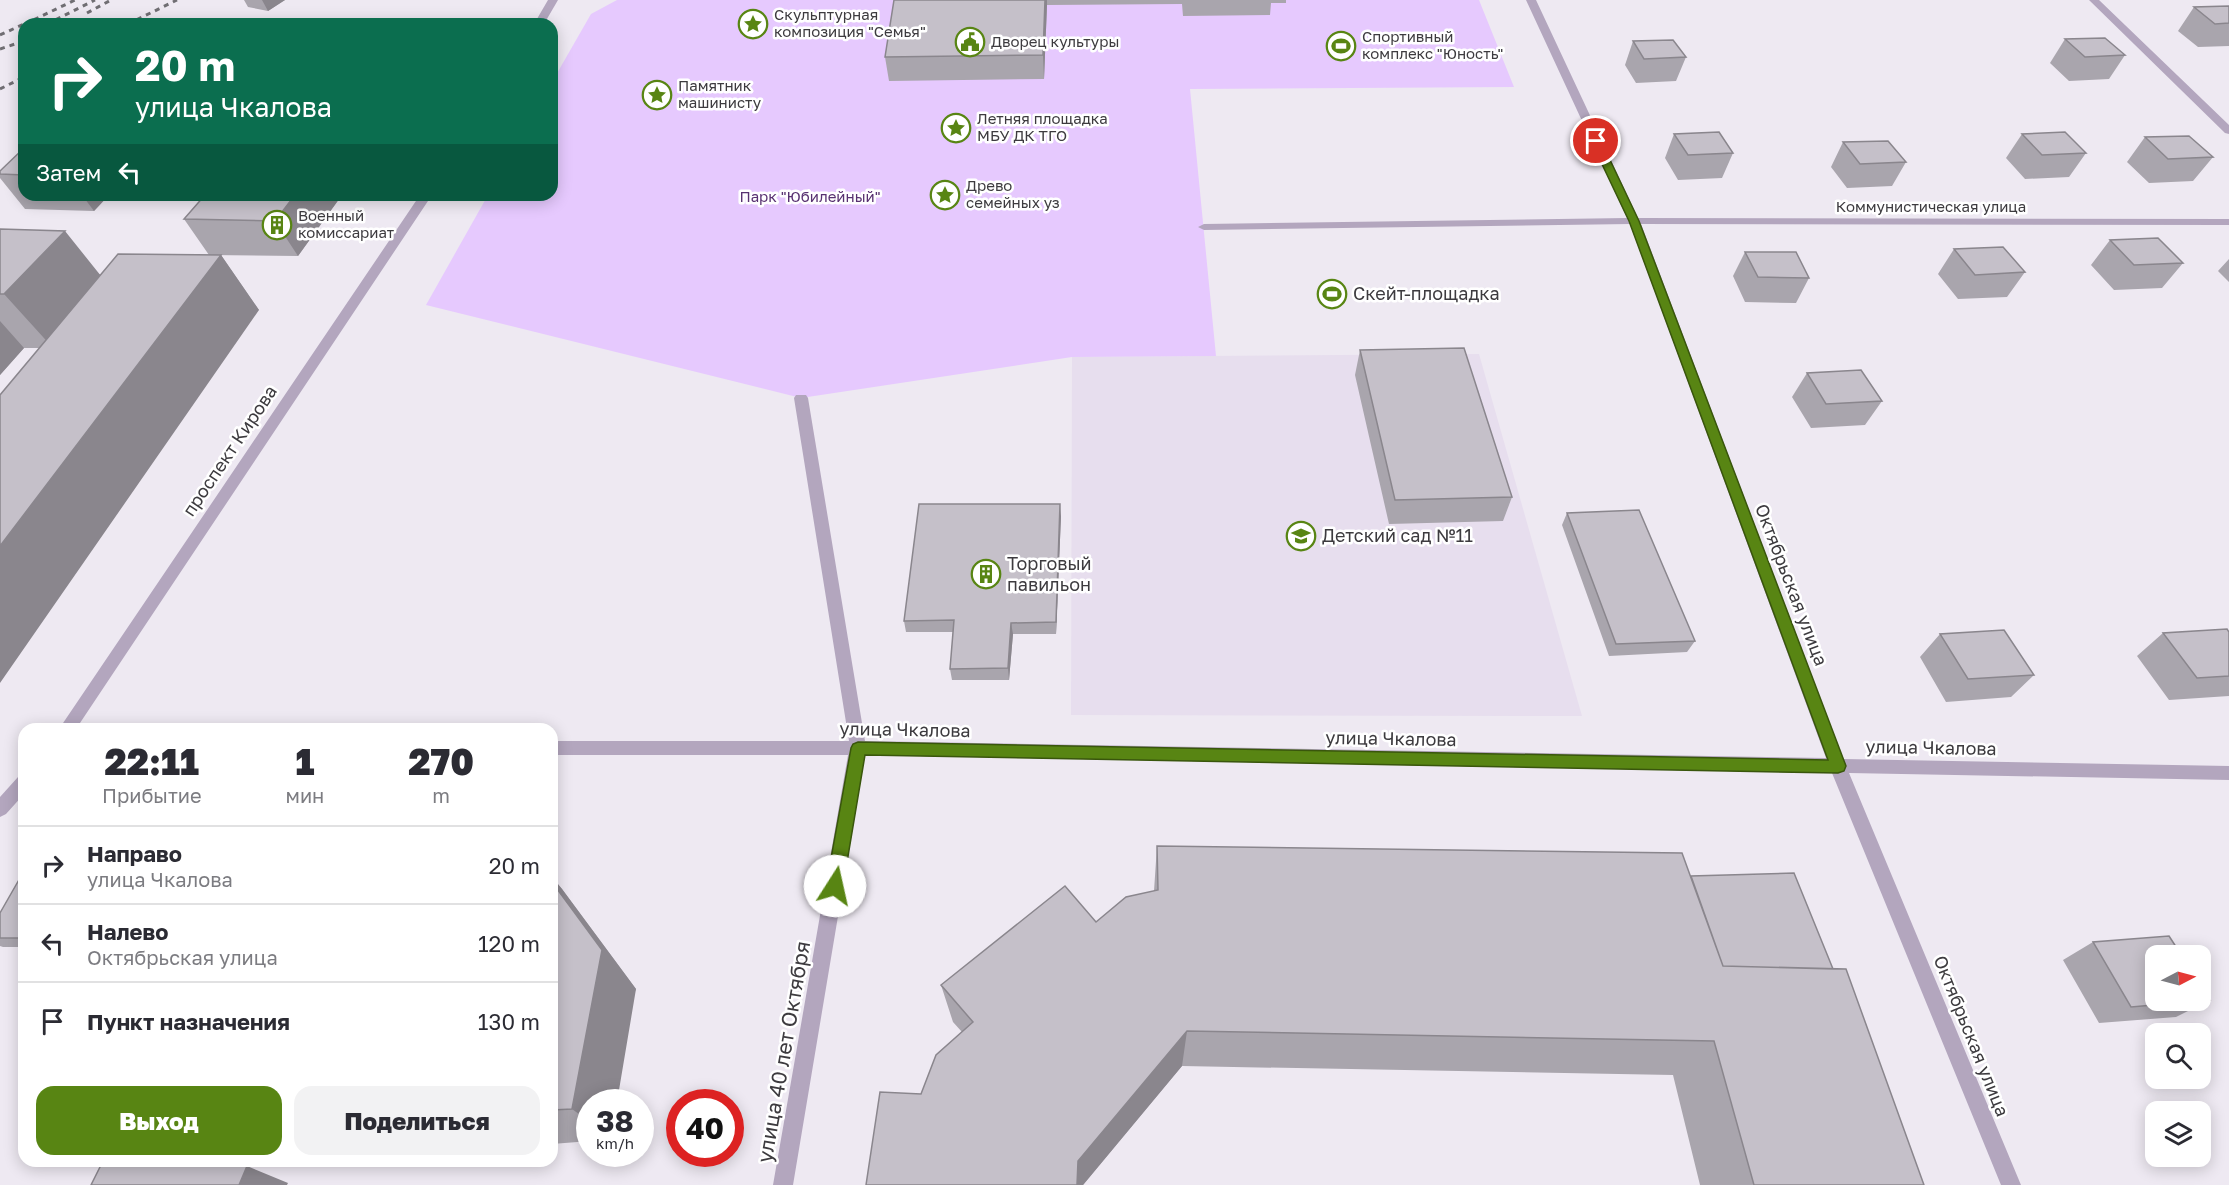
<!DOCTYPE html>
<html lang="ru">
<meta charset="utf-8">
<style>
:root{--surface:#fff;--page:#f2f2f3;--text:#2b2b33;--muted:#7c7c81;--line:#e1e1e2;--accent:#588513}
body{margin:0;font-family:"Golos Text",sans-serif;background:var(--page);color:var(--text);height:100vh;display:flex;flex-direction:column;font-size:22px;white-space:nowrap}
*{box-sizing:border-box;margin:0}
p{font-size:20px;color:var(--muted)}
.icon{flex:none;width:33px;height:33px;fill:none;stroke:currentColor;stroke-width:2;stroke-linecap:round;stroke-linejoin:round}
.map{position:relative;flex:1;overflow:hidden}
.sheet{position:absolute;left:18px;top:723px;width:540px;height:444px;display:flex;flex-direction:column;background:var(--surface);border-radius:18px;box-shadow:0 3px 15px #0003}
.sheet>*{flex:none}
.guide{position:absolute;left:18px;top:18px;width:540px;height:183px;border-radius:18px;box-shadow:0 3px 15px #0003;background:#0b6e4f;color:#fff;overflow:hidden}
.needle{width:39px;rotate:84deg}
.buttons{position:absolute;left:2145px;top:945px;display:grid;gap:12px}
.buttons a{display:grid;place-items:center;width:66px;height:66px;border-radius:12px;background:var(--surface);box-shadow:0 3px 15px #0003;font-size:30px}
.speed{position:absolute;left:576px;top:1089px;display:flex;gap:12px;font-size:30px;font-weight:700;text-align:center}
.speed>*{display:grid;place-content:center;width:78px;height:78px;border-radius:50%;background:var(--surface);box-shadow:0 3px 15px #0003;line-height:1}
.speed small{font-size:15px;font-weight:400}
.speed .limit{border:9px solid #d22;background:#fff;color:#111}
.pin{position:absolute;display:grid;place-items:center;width:51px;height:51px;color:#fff;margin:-26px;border:3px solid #fff;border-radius:50%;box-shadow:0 2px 6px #0007}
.me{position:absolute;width:66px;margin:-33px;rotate:10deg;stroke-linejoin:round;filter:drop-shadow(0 0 4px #0008)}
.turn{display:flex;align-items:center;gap:21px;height:126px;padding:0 18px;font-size:27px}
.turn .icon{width:78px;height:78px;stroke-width:2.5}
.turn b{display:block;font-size:42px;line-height:51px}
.then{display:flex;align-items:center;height:57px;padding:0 18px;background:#0003;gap:12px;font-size:22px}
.eta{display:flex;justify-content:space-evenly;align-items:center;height:102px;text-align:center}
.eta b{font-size:36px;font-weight:800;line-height:42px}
.primary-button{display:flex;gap:12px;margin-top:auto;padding:12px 18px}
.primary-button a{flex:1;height:69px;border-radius:18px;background:var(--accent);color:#fff;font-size:24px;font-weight:800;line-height:69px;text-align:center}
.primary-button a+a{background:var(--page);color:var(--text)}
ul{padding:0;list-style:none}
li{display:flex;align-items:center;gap:18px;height:78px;padding:0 18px;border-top:2px solid var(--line)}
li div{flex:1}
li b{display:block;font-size:22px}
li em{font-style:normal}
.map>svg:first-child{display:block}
.built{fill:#e7deee}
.green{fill:#e6c9fe}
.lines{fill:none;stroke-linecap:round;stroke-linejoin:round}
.minor{fill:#b3a6be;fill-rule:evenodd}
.rail{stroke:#706e73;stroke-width:3;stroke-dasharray:5 5;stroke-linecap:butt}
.wall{fill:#a9a5ad}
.shaded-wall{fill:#8a868d}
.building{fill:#c5c0c9;stroke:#8a868d;stroke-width:1.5}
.route{fill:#588513;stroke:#39560c;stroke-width:1.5}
.labels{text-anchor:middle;stroke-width:5;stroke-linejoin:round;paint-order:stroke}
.far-poi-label{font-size:15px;fill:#3d3b3f;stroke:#fff;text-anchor:start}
.far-park-label{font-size:15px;fill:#583171;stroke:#fff}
.far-street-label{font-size:15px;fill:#3d3b3f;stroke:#fff}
.poi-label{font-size:18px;fill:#3d3b3f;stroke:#fff;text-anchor:start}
.street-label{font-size:18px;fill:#3d3b3f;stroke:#fff}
.near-street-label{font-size:21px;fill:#3d3b3f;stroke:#fff}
</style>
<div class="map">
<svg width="2229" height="1185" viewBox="0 0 2229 1185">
<rect width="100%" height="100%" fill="#eee9f2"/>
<path class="built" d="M1479 354 1582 716 1071 715 1072 357Z"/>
<path class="green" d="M617 0H1479L1514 87 1190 89 1216 356 1072 357 801 398 426 305 488 195H552V82L591 14Z"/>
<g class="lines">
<path class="minor" d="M548 0H558L544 24H534Z
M1526 0H1536L1638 218 2229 219V225L1641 224 1843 759 2229 766V780L1849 773 2021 1185H2001L1832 773 865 755 793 1185H773L848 755H552V741H849L794 398 796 395H806L808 398 865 741 1826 758 1630 224 1204 230 1198 227 1204 224 1627 218Z
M2089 0H2099L2229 125V134L2225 133Z
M420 195H432L76 729H59Z
M24 775V794L6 814 0 817V797L18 777Z"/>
<path class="rail" d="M87 13 111 0
M25 24 75 0
M47 24 95 0
M128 24 177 0
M0 35 24 24
M0 49 24 41
M0 89 24 77"/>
</g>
<path class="wall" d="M244 0H285L268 11 248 7Z
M894 0H1286V3H1271L1270 15 1183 16 1182 4 1047 5 1044 79 889 81 885 57Z
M2229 6V46L2198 47 2178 31 2194 7Z
M2065 39 2125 55 2109 79 2069 81 2050 63Z
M1633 41 1686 57 1676 81 1636 83 1625 65Z
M1674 134 1733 153 1722 178 1678 180 1665 158Z
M2022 134 2086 153 2069 177 2025 179 2006 158Z
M2145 137 2213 157 2193 181 2149 183 2127 162Z
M1843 142 1906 162 1892 186 1847 188 1831 167Z
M24 148V195H109L94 211 25 209 0 178V171Z
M205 195H342L298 256 209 255 184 219Z
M0 229 101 275 221 255 259 310 39 348H24L0 375Z
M2110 240 2183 263 2162 288 2114 290 2091 265Z
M1954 249 2025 272 2007 297 1958 299 1938 274Z
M1745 252 1809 278 1796 303 1745 302 1733 276Z
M2229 259V282L2218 271Z
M1360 350 1512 497 1503 521 1389 524 1355 375Z
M1807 373 1882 401 1865 425 1811 428 1792 397Z
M1567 513 1695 641 1687 652 1609 656 1562 525Z
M1061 516 1056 634H1013L1009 680H952L950 669 953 632H906L904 621Z
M2163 633 2229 676V696L2169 700 2137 656Z
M1940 634 2034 675 2011 697 1946 702 1920 657Z
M1157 846 1691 876 1833 969 1924 1185H1700L1673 1075 1182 1066 1083 1185H866L921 1094 962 1032 953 1022 941 985 1096 922 1154 891Z
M24 871V947H3L0 946V913Z
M552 877 562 889 636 989 590 1102V1141L552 1144Z
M2093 942 2210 1000 2176 1017 2099 1023 2063 960Z"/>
<path class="shaded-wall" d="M262 0H285L268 11Z
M1045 0H1047V5L1044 79 1043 55Z
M82 195H109L94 211Z
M295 195H342L298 256 275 221Z
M65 231 109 286 53 348 4 294Z
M221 255 259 310 0 683V546Z
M0 321 24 348 0 375Z
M1060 504 1061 516 1056 634V622Z
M1011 623 1013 634 1009 680 1008 668Z
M552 877 562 889 636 989 617 1102H590V1122L572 1109Z
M1187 1031 1182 1066 1083 1185H1077L1078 1161Z
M247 1166 288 1183 287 1185H239Z"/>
<path class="building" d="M894 0H1045L1043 55 885 57Z
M2229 6V23L2215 24 2194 7Z
M2105 38 2125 55 2085 57 2065 39Z
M1673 40 1686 57 1644 59 1633 41Z
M1719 132 1733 153 1688 155 1674 134Z
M2065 132 2086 153 2042 155 2022 134Z
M2189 136 2213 157 2168 159 2145 137Z
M1888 141 1906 162 1860 164 1843 142Z
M24 148V175L0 174V171Z
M205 195H295L275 221 184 219Z
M0 229 65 231 4 294H0Z
M2158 238 2183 263 2134 265 2110 240Z
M2003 247 2025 272 1975 275 1954 249Z
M1745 252H1796L1809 278 1758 277Z
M118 254 221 255 0 546V395Z
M1464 348 1512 497 1395 500 1360 350Z
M1861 370 1882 401 1826 404 1807 373Z
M919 504H1060L1056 622 1011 623 1008 668 950 669 954 620 904 621Z
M1639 510 1695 641 1616 644 1567 513Z
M2227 629 2229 632V676L2197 678 2163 633Z
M2004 630 2034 675 1968 679 1940 634Z
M1157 846 1682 853 1723 966 1846 969 1924 1185H1754L1714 1041 1187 1031 1078 1161 1077 1185H866L880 1092 921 1094 936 1055 973 1022 941 985 1065 886 1096 922 1126 897 1158 890Z
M24 871V938H0V913Z
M1794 873 1833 969 1723 966 1691 876Z
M552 882 602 950 572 1109 552 1110Z
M2169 936 2182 956H2156V1000H2200V985L2210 1000 2131 1007 2093 942Z
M102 1163 247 1166 239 1185H91Z"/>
<path class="route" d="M1596 138 1601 141 1639 221 1846 766 1844 771 1838 773 865 755 843 886 840 892 835 894 829 892 826 886 851 748 853 744 858 742 1828 760 1629 221 1591 141Z"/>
<defs>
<g id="sight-ring" transform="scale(1.5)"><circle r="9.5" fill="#fff" stroke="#588513" stroke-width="1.5"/><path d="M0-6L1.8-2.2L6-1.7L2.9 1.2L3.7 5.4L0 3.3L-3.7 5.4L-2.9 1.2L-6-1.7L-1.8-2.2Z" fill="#588513"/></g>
<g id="civic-ring" transform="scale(1.5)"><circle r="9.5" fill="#fff" stroke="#588513" stroke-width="1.5"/><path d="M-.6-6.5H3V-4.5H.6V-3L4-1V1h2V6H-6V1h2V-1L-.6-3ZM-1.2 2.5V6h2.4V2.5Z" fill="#588513"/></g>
<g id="stadium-ring" transform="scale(1.5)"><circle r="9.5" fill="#fff" stroke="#588513" stroke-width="1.5"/><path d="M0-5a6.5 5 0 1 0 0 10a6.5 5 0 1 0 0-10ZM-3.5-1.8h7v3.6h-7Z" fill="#588513"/></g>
<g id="building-ring" transform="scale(1.5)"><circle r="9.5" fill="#fff" stroke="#588513" stroke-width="1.5"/><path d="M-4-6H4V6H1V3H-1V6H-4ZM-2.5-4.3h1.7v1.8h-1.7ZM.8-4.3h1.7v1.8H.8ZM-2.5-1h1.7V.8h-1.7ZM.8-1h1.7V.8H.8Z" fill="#588513"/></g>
<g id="school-ring" transform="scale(1.5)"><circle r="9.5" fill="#fff" stroke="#588513" stroke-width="1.5"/><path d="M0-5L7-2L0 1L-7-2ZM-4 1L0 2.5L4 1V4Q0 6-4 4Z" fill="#588513"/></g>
</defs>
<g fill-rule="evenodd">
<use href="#sight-ring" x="753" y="24"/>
<use href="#civic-ring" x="970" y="42"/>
<use href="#stadium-ring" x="1341" y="46"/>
<use href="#sight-ring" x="657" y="95"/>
<use href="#sight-ring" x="956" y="128"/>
<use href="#sight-ring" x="945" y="195"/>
<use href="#building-ring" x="277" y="225"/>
<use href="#stadium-ring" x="1332" y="294"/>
<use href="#school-ring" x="1301" y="536"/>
<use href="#building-ring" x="986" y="574"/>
</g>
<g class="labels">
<g class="far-poi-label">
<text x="774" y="20">Скульптурная<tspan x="774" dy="17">композиция "Семья"</tspan></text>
<text x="1362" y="42">Спортивный<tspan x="1362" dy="17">комплекс "Юность"</tspan></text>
<text x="991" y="47">Дворец культуры</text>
<text x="678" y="91">Памятник<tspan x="678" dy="17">машинисту</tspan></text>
<text x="977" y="124">Летняя площадка<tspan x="977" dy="17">МБУ ДК ТГО</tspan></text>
<text x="966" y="191">Древо<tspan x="966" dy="17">семейных уз</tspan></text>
<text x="298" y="221">Военный<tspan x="298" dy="17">комиссариат</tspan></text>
</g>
<g class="far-park-label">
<text x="810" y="202">Парк "Юбилейный"</text>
</g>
<g class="far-street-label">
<text x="1931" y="212">Коммунистическая улица</text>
</g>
<g class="poi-label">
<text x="1353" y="300">Скейт-площадка</text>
<text x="1322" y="542">Детский сад №11</text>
<text x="1007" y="570">Торговый<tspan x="1007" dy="21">павильон</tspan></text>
</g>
<g class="street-label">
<text transform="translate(230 451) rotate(-56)" y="6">проспект Кирова</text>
<text transform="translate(1791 585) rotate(69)" y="6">Октябрьская улица</text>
<text transform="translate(905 730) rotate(1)" y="6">улица Чкалова</text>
<text transform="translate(1391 739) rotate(1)" y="6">улица Чкалова</text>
<text transform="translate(1931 748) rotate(1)" y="6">улица Чкалова</text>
<text transform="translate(1971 1036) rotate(68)" y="6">Октябрьская улица</text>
</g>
<g class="near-street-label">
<text transform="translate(784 1052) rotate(-80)" y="7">улица 40 лет Октября</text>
</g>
</g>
</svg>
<div class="buttons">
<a><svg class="needle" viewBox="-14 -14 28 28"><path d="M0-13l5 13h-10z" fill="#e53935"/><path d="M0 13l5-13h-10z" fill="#7c7c81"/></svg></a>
<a><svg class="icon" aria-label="search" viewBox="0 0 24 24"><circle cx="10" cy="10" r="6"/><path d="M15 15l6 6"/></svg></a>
<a><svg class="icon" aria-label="layers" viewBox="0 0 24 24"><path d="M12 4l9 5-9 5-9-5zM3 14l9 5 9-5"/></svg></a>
</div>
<div class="speed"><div>38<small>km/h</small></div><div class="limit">40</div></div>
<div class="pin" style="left:1596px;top:141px;background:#d93025"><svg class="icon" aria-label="arrive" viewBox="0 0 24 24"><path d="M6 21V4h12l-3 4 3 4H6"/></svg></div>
<svg class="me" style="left:835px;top:886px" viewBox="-20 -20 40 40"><circle r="19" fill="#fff"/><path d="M0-13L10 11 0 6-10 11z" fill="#588513"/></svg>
<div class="guide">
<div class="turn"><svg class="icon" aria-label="right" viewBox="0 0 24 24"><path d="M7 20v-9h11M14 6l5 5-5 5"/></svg><div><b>20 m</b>улица Чкалова</div></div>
<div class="then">Затем<svg class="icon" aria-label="left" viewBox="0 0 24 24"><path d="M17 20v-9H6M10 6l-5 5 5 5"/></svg></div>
</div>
<section class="sheet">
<div class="eta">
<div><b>22:11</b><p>Прибытие</p></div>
<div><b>1</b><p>мин</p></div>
<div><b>270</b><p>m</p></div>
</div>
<ul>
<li><svg class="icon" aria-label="right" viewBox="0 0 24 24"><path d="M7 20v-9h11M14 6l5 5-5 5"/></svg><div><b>Направо</b><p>улица Чкалова</p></div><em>20 m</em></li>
<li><svg class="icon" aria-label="left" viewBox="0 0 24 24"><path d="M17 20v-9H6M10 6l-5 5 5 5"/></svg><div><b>Налево</b><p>Октябрьская улица</p></div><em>120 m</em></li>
<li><svg class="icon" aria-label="arrive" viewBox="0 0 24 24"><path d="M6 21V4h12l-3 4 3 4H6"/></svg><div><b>Пункт назначения</b></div><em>130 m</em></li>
</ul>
<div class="primary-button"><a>Выход</a><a>Поделиться</a></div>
</section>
</div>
